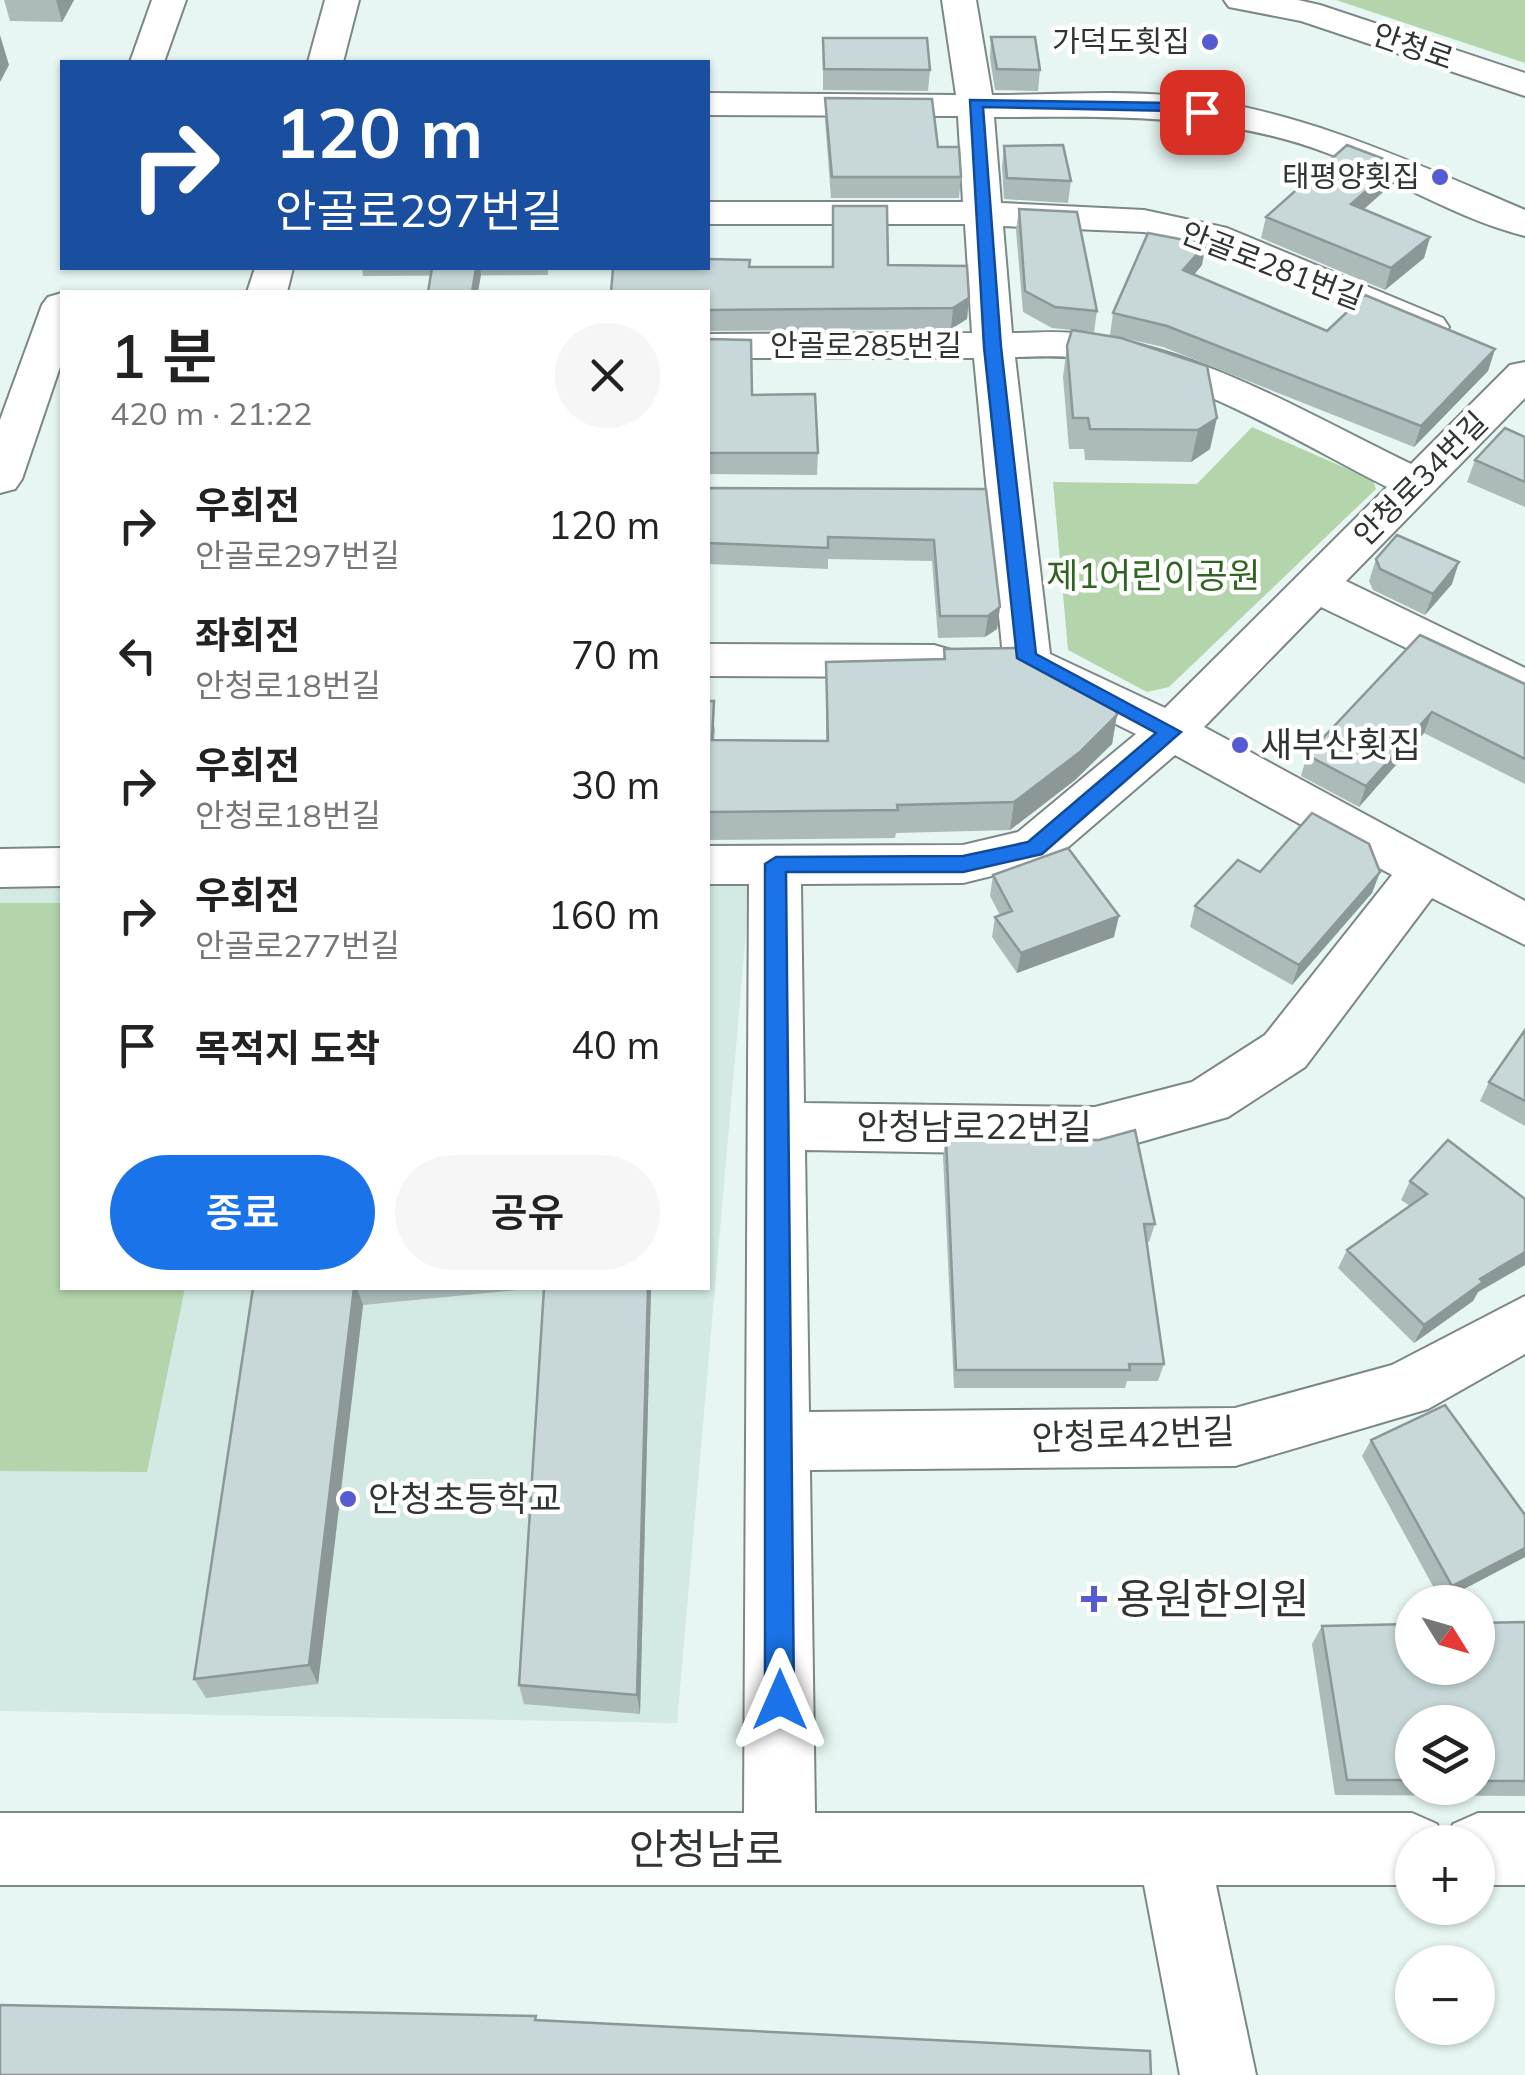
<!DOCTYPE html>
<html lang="ko">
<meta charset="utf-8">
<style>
:root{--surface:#fff;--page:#f6f6f6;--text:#222;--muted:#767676;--accent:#1a73e8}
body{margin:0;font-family:Mulish,"Noto Sans KR",sans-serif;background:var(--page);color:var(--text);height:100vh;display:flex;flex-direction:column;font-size:38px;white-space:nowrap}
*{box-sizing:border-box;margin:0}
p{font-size:32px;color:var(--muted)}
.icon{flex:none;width:55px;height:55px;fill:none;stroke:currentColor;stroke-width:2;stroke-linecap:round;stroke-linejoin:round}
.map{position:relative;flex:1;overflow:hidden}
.sheet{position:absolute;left:60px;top:290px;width:650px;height:1000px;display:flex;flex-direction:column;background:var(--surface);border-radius:0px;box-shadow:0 2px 8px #0004}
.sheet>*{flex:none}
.guide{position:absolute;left:60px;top:60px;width:650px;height:210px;border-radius:0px;box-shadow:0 2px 8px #0004;background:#1a4fa0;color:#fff;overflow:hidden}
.needle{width:65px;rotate:127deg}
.tools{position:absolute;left:1395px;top:1585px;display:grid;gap:20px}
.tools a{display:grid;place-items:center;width:100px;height:100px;border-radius:50%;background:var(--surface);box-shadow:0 2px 8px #0004;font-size:50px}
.pin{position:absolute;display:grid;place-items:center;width:85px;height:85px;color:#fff;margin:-42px;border-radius:20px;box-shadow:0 5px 15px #0006}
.me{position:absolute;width:110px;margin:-55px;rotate:0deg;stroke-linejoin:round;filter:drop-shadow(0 0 8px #0008)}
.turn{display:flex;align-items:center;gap:35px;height:210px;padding:0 50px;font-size:45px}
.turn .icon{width:130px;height:130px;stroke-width:2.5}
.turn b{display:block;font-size:70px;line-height:85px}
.round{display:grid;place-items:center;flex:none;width:105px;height:105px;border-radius:52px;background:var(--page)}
.overview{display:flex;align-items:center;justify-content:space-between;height:170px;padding:0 50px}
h1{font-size:60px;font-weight:600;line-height:75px}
.cta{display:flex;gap:20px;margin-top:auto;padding:20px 50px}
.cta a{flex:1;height:115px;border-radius:60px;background:var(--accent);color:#fff;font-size:40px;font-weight:600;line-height:115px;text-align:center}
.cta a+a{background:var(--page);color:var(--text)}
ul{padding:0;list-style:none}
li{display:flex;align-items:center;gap:30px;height:130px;padding:0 50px}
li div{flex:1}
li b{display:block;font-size:38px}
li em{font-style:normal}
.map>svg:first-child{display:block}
.built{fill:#d2e9e4}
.green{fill:#b4d5ac}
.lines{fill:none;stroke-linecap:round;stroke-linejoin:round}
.minor-casing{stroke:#7b8885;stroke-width:4}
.major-casing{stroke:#7b8885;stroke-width:4}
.minor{fill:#fff;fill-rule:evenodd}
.major{fill:#fff;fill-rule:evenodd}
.wall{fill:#acbaba;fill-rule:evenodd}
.shaded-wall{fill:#8c9797}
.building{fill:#c8d8d8;stroke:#8c9797;stroke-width:2.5}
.route{fill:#1a73e8;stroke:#114b97;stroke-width:2.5}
.poi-dot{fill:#575bd2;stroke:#fff;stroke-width:4}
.labels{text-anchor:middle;stroke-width:9;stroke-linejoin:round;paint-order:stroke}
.far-poi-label{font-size:30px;fill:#2f3533;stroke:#fff;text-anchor:end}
.far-street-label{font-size:30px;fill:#2f3533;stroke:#fff}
.park-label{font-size:35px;fill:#2f6520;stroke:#fff}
.poi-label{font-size:35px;fill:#2f3533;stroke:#fff;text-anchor:start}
.street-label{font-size:35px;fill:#2f3533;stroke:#fff}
.near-poi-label{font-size:42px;fill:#2f3533;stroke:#fff;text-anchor:start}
.near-street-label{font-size:42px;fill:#2f3533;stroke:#fff}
</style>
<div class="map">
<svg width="1525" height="2075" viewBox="0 0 1525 2075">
<rect width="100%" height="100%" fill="#e7f6f2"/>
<path class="built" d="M751 874 677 1723 0 1711V881L62 880V1288H708V875Z"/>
<path class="green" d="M1336 0H1525V63Z
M1252 427 1373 480 1376 489 1169 687 1147 692 1068 650 1053 482 1197 484Z
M0 903H62V1288H185L147 1472 0 1471Z"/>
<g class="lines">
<g class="minor-casing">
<path id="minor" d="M325 0H359L343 62H308Z
M942 0H976L992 95C1052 95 1116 90 1176 96 1300 109 1412 162 1525 210V236C1457 219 1393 178 1327 153 1220 112 1107 117 994 117L1001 203 1144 210 1227 228 1443 318 1449 327 1443 336 1429 339 1415 336 1201 245 1144 232 1003 226 1012 333C1033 333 1054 331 1074 333 1193 344 1305 413 1411 464L1510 365 1525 362V398L1346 581 1525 668V705L1321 607 1204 727 1525 901V945L1432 898 1305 1067 1228 1117 1095 1155 805 1150 809 1412 1235 1408 1392 1365 1525 1296V1354L1428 1409 1235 1466 810 1470 815 1813H1412L1437 1824 1445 1842 1453 1824 1478 1813H1525V1885H1478V1842H1412V1885H1216L1256 2075H1180L1144 1885H0V1813H744L749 884H708V846L963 845 1018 832 1136 734 1029 681 1024 672 1010 668 1003 657 974 358H708V334L972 333 965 224H708V202H963L958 116 708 115V93L956 95ZM1015 357C1035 357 1056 355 1076 358 1186 371 1290 438 1387 487L1165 708 1050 654ZM1175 755 1392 875 1265 1035 1192 1082 1095 1107 804 1103 801 884 963 883 1052 861Z
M255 268H293L287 292H247Z
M708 644 934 645 951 650 958 661 951 672 934 677 708 676Z
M62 848V886L0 887V849Z"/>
</g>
<g class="major-casing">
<path id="major" d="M152 0H186L164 62H130Z
M1224 0H1298L1320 5 1525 73V96L1301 21 1229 7Z
M62 293V361L22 479 15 489 0 493V420L42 305 48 297Z"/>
</g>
<use href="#minor" class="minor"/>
<use href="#major" class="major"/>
</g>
<path class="wall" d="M4 0H74L62 22 10 21Z
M991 37 1040 70 1038 91 995 90 990 58Z
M823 38 930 70 928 91 823 90Z
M825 98 938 147 961 177 959 198H831L825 119Z
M1004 146 1071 181 1068 203 1004 199 1002 167Z
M1391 185 1364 209 1430 237 1424 258 1385 290 1261 238 1266 217Z
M1019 209 1097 311 1094 332 1084 331 1207 366 1210 449 1191 462 1085 460 1084 449H1069L1063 377 1067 346 1072 330 1052 328 1023 312 1016 230Z
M888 265 969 298 967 319 951 329 708 331V292L696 269Z
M1202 265 1194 275 1327 331 1495 349 1488 371 1414 447 1163 347 1110 335 1113 313Z
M362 268H548V275L363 276Z
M708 339 752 395 818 453 817 475 708 474V479Z
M1525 437V507L1467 482 1475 460Z
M708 488 986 489 1000 607 997 629 985 637 938 638 932 561 828 559V569L708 564Z
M1376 559 1452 584 1425 615 1373 590 1369 581Z
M1420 635 1525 684V784L1424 733 1359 807 1301 776 1307 755Z
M944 649 1117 715 1112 744 1075 780 1010 830 896 833 895 838 708 840V701L715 730 714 740 826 741V662L943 659Z
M1260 872H1380L1372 893 1292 985 1190 927 1195 906Z
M993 875 1114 937 1017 973 992 937 995 917 1000 915 990 896Z
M1525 1030V1126L1480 1101 1489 1082Z
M946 1137 1155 1224 1149 1242H1147L1164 1364 1158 1381H1127L1125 1388H954L943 1156Z
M1410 1181 1525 1199V1265L1478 1292 1473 1301 1414 1343 1338 1268 1347 1250 1410 1206 1401 1200Z
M253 1288H538L363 1305 318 1684 206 1698 194 1679Z
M544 1288H651L640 1714 524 1704 519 1685Z
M1371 1440 1525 1515V1557L1441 1601 1362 1456Z
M1525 1622V1796L1335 1795 1312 1644 1322 1626ZM1412 1722H1478V1788H1412Z"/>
<path class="shaded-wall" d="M56 0H74L62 22Z
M0 35 9 65 0 82Z
M1397 164 1391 185 1346 225 1351 204Z
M1430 237 1424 258 1385 290 1391 268Z
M1206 244 1202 265 1179 292 1183 270Z
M476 268H480L481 275 478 292H472Z
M969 298 967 319 951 329 953 308Z
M1495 349 1488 371 1414 447 1421 426Z
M1217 418 1210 449 1191 462 1198 430Z
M1459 562 1452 584 1425 615 1433 594Z
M1000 607 997 629 985 637 988 616Z
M1432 712 1424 733 1359 807 1366 786Z
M1117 715 1112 744 1075 780 1010 830 1014 802Z
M1380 872 1372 893 1292 985 1299 965Z
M1119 916 1114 937 1017 973 1021 953Z
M1525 1252V1265L1478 1292 1473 1301 1414 1343 1424 1325 1480 1279Z
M354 1288H357L363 1305 318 1684 309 1665Z
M648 1288H651L640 1714 637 1695Z
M1525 1548V1557L1441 1601 1452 1586Z"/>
<path class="building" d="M991 37H1035L1040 70 997 69Z
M823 38H927L930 70 824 69Z
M825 98 932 99 938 147H959L961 177H832Z
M1063 145 1071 181 1007 178 1004 146Z
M1347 145 1397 164 1351 204 1430 237 1391 268 1266 217Z
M833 206H887L888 265 967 266 969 298 953 308 708 310V292H611L613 269H696V268H708V259L750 260 749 267H833Z
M1019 209 1077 212 1097 311 1055 307 1025 291Z
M1148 233 1206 244 1183 270 1327 331 1365 295 1495 349 1421 426 1167 326 1113 313Z
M432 268H476L472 292H428Z
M1072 330 1121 338 1207 366 1217 418 1198 430 1090 429 1088 418H1073L1067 346Z
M708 339 751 340 752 395 815 394 818 453H708Z
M1505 428 1525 437V482L1475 460Z
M708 488 986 489 1000 607 988 616H940L934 540 828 537V548L708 543Z
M1397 535 1459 562 1433 594 1380 569 1376 559Z
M1420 635 1525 684V759L1432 712 1366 786 1307 755Z
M1022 648 1112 697 1117 715 1080 752 1014 802 897 805 898 810 708 812V701H714L712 740 828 741 826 662 945 659 944 649Z
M1312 813 1369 844 1380 872 1299 965 1195 906 1238 860 1260 872Z
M1068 848 1119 916 1021 953 995 917 1012 911 993 875Z
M1525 1030V1101L1489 1082Z
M1135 1130 1155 1224H1144L1164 1364H1129L1130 1370H956L946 1137 1099 1140Z
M1448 1140 1525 1199V1252L1480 1279 1483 1282 1424 1325 1347 1250 1427 1194 1410 1181Z
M253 1288H354L309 1665 194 1679Z
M544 1288H648L637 1695 519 1685Z
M1445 1405 1525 1515V1548L1452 1586 1371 1440Z
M1525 1622V1781H1478V1722H1412V1780H1347L1322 1626 1412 1624V1668H1478V1623Z
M0 2005 536 2016 535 2020 1150 2051 1151 2075H0Z"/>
<path class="route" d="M970 100 1175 103 1209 112 1202 116 1175 111 983 107 1001 347 1036 654 1181 732 1042 854 963 872H786L794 1700 790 1710 780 1715 769 1710 765 1700V864L776 857 963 856 1028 842 1156 733 1017 658 984 347Z"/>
<g class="poi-dot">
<circle cx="1210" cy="42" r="10"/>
<circle cx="1440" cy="177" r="10"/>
<circle cx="1240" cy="745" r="10"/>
<circle cx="348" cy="1499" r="10"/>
<path d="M1089 1584h10v10h10v10h-10v10h-10v-10h-10v-10h10z"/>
</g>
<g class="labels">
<g class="far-poi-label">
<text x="1190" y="52">가덕도횟집</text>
<text x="1420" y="187">태평양횟집</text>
</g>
<g class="far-street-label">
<text transform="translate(1413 47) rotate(19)" y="10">안청로</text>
<text transform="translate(1272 266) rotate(21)" y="10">안골로281번길</text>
<text x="866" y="356">안골로285번길</text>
<text transform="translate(1421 479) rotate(-45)" y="10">안청로34번길</text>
</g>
<g class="park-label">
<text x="1153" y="588">제1어린이공원</text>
</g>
<g class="poi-label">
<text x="1260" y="757">새부산횟집</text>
<text x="368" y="1511">안청초등학교</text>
</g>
<g class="street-label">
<text x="974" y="1139">안청남로22번길</text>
<text transform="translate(1133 1435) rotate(-2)" y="12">안청로42번길</text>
</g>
<g class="near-poi-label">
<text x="1116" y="1614">용원한의원</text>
</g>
<g class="near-street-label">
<text x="706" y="1864">안청남로</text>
</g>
</g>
</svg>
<div class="tools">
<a><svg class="needle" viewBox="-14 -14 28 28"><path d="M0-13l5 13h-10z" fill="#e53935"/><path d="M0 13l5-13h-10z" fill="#767676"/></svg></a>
<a><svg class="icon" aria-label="layers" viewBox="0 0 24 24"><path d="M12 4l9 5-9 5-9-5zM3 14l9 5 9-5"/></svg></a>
<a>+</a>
<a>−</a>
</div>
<div class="pin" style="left:1202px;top:112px;background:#d93025"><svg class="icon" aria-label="arrive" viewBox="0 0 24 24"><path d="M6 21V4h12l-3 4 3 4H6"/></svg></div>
<svg class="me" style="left:780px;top:1700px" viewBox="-20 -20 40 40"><path d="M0-17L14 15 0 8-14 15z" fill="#1a73e8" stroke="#fff" stroke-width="4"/></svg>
<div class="guide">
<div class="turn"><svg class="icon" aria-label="right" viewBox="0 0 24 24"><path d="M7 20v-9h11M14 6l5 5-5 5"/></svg><div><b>120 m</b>안골로297번길</div></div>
</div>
<section class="sheet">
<div class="overview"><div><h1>1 분</h1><p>420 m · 21:22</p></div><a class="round"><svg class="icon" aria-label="close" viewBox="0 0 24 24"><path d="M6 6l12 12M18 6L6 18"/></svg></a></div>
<ul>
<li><svg class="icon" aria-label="right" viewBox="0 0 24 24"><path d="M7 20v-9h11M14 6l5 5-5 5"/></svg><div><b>우회전</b><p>안골로297번길</p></div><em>120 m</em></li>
<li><svg class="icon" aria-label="left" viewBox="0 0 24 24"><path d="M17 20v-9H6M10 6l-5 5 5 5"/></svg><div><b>좌회전</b><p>안청로18번길</p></div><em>70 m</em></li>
<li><svg class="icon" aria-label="right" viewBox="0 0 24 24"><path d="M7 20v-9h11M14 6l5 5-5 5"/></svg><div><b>우회전</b><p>안청로18번길</p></div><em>30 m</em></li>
<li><svg class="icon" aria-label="right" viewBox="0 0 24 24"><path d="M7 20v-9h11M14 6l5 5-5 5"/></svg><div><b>우회전</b><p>안골로277번길</p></div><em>160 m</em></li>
<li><svg class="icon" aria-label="arrive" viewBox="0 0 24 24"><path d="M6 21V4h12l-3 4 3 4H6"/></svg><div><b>목적지 도착</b></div><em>40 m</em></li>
</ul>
<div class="cta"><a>종료</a><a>공유</a></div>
</section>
</div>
